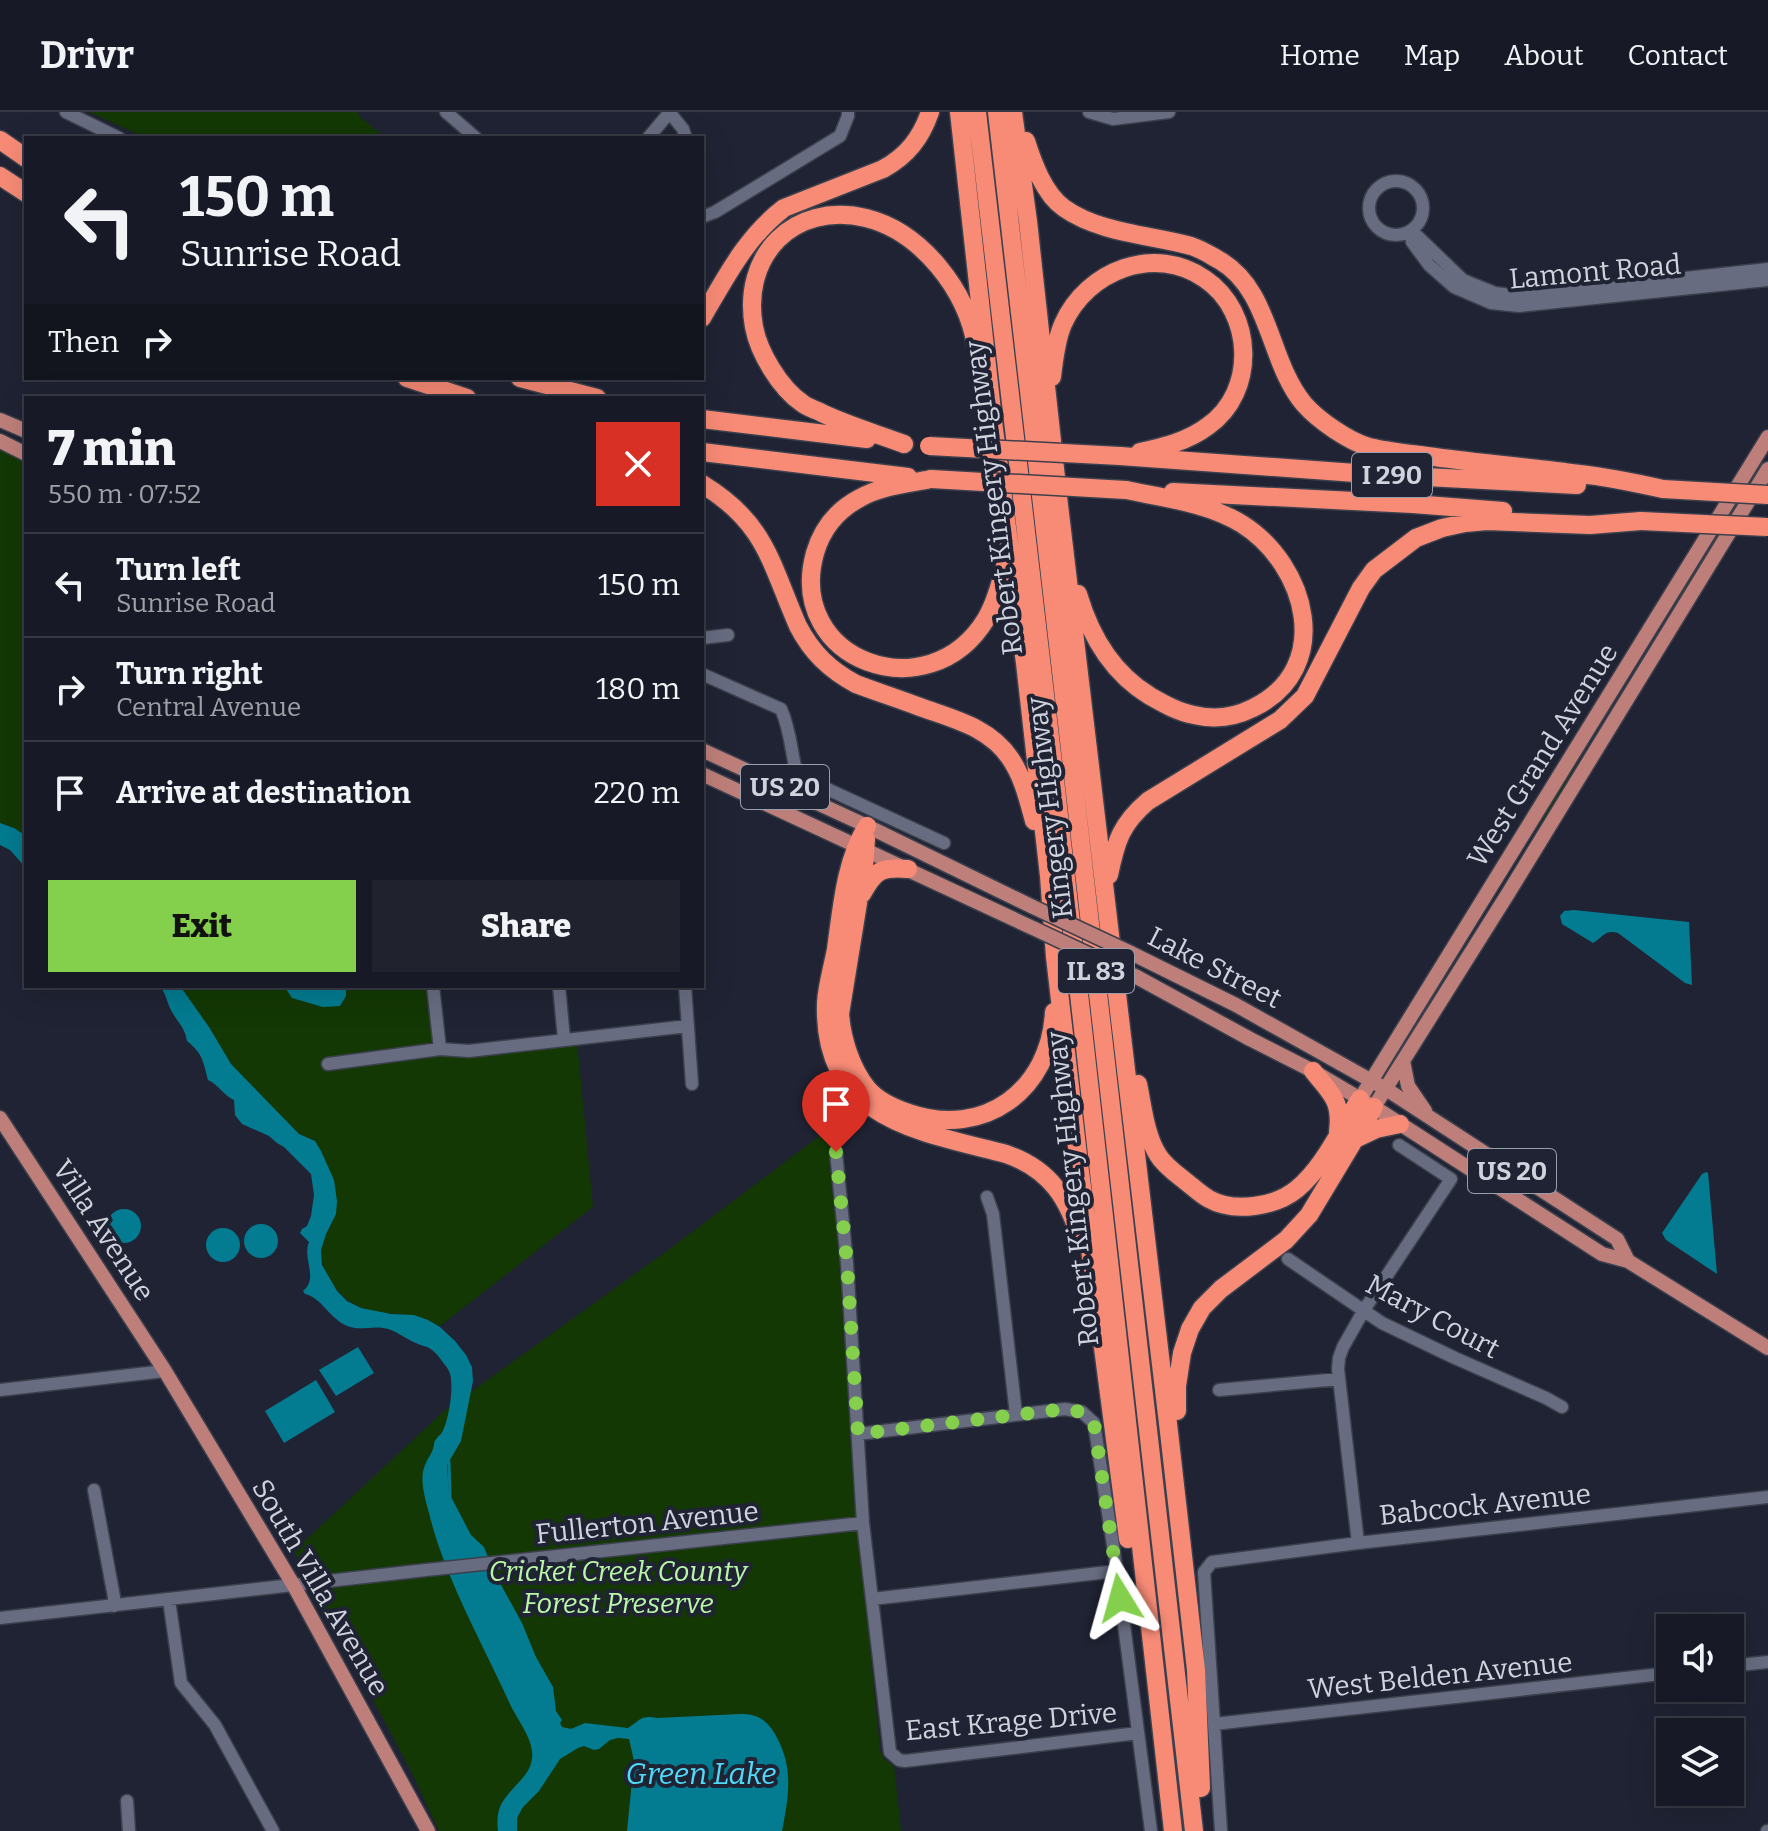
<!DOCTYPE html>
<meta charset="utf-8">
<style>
:root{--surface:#171a26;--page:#20232e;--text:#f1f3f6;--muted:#9ea1a7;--line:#363843;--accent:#84d04d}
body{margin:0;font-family:Bitter,serif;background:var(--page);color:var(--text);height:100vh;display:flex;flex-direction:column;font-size:30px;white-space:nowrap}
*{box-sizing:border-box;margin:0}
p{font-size:26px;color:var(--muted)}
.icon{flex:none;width:44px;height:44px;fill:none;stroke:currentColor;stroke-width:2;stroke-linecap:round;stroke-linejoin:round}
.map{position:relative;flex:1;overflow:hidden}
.details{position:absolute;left:24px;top:284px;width:680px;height:592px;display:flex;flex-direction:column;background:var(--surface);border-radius:0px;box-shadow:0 8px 32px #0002,0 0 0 2px var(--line)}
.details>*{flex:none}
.hud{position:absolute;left:24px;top:24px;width:680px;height:244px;border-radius:0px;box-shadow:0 8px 32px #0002,0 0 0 2px var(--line);background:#171a26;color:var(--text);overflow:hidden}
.fabs{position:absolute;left:1656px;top:1502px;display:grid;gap:16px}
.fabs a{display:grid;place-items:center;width:88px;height:88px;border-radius:0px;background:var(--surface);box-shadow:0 8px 32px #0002,0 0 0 2px var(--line);font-size:40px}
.pin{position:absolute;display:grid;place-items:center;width:68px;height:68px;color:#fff;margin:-82px -34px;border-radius:50% 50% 50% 0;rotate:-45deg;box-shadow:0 0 8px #0007}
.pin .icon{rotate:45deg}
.me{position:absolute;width:88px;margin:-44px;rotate:352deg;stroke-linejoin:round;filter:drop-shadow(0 0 6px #0008)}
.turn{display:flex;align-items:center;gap:28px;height:168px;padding:0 24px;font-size:36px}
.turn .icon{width:104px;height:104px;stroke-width:2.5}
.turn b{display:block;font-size:56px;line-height:68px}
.then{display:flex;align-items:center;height:76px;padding:0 24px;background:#0003;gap:16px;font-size:30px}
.round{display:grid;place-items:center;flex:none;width:84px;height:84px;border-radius:0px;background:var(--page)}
.headline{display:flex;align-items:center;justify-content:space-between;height:136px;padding:0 24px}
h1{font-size:48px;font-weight:800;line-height:60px}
.cta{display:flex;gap:16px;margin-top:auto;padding:16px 24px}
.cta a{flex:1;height:92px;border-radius:0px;background:var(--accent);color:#111;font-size:32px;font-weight:800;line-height:92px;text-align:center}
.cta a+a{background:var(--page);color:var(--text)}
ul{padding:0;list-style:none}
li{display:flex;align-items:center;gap:24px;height:104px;padding:0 24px;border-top:2px solid var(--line)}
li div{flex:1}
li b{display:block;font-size:30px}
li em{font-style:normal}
header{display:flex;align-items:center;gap:48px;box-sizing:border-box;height:112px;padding:0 40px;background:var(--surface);border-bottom:2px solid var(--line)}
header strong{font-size:38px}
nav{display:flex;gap:44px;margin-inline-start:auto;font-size:28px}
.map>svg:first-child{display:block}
.green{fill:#133804}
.water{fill:#037b90}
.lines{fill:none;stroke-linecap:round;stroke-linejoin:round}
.stream{stroke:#037b90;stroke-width:3}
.minor-casing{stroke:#3c404d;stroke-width:15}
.major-casing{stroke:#3c404d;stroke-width:17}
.highway-casing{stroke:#3c404d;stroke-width:21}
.minor{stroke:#676c80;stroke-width:12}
.major{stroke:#be7f7a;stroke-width:14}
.highway{stroke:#f88b76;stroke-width:18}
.major-bridge-casing{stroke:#3c404d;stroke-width:17;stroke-linecap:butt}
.highway-bridge-casing{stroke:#3c404d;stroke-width:21;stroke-linecap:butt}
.major-bridge{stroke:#be7f7a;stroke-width:14}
.highway-bridge{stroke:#f88b76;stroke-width:18}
.route{stroke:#84d04d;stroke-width:14;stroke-dasharray:0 25.2}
.labels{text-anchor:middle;stroke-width:8;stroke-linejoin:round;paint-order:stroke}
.shield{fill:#1f2333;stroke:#9a9eaa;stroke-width:2}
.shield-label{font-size:26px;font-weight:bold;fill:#cfd3dd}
.street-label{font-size:28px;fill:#cfd3dd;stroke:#1f2333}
.park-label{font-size:28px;font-style:italic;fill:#b9f7a6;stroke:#1f2333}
.water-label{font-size:30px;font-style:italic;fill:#4edaf8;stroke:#1f2333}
</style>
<header>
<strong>Drivr</strong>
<nav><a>Home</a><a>Map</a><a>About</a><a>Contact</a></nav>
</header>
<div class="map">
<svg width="1768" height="1719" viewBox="0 0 1768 1719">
<rect width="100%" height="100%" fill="#1f2333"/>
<path class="green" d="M89 0H358L359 4 386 26H146Z
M0 336 26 348V724L14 716 0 711Z
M1714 425 1719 427 1669 509 1667 508 1691 462Z
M1586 633 1560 684 1531 732H1530L1556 681Z
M180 874H430L437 935 577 929 593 1095 440 1214C398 1191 358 1216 328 1165 317 1146 321 1129 332 1111L315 1029 299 1022 243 966 231 952 209 915Z
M834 1013 852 1259 860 1433 880 1638 884 1647 894 1654 901 1719H439L410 1657 294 1439 443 1300 668 1138Z"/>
<path class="water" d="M0 711 14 716 26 724V756L10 738 0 733Z
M1574 798 1689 810 1692 873 1685 871 1618 821C1605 817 1603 825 1593 831L1562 812 1560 804 1564 799Z
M159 874H180L209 915 231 952 299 1022 315 1029 321 1039 334 1068 337 1089 336 1102 326 1122 321 1138 322 1153 337 1179 347 1189 361 1196 391 1202 414 1203 428 1208 440 1215 455 1229 466 1243 472 1255 473 1269 461 1329 447 1353 449 1381 471 1423 484 1435 494 1460 522 1511 536 1545 553 1575 556 1599 562 1608 560 1611 562 1615 571 1617 585 1611 628 1616C641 1608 640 1603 657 1606L740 1602C757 1602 766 1607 775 1622 794 1655 789 1683 782 1719H627L634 1649 629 1627 618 1626 610 1628 599 1637 594 1638 584 1634 578 1636 560 1647 539 1679 523 1695 517 1706V1719H498C497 1711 497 1703 500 1695 509 1674 535 1664 532 1639 530 1622 516 1606 509 1590 482 1530 444 1464 429 1401 425 1386 419 1367 425 1353 427 1347 431 1343 433 1337 435 1331 433 1330 437 1326 438 1324 440 1323 441 1322 448 1312 453 1280 451 1268 451 1262 448 1256 444 1252 441 1247 436 1241 432 1238 428 1234 421 1234 416 1231 405 1227 395 1217 383 1216 371 1214 359 1219 347 1214 329 1206 321 1185 305 1182L303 1179C319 1166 302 1147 309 1130L300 1121 302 1117 307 1114 311 1104 314 1083 311 1062 284 1035 277 1031 269 1024 242 1012 235 1003 234 988C223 983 219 973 208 968 203 949 203 942 187 929 185 915 177 910 171 898 166 889 167 882 159 874Z
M284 874H346V884L340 894 323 895 292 886Z
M1706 1060 1708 1061 1717 1162 1666 1128 1662 1121 1702 1062Z
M107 1114a17 17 0 1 1 34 0a17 17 0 1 1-34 0Z
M244 1129a17 17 0 1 1 34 0a17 17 0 1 1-34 0Z
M206 1133a17 17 0 1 1 34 0a17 17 0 1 1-34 0Z
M358 1235 374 1261 336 1284 319 1258Z
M316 1268 335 1300 284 1331 265 1299Z"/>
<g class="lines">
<path class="stream" d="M449 1350 450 1386"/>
<g class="minor-casing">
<path id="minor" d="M66 0 119 26
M446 0 476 26
M1089 0 1113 7 1169 0
M670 1 683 17 686 26
M648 26 670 0
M1369 96a27 27 0 1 1 54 0a27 27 0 1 1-54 0Z
M702 105 715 100 840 24 848 4V0
M1412 119V130L1429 153 1454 175 1491 191 1519 194 1768 168
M1412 119 1463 168 1495 181 1519 184 1768 157
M702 526 728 523
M702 562 781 597C791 619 791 641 797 663L944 731
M433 874 440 937
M559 874 564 927
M685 874 692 972
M328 952 440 937 469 939 688 914
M836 1040 847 1151 863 1411 890 1640 899 1648 905 1649 1138 1621
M987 1085 993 1102 1016 1302
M1288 1147 1382 1211 1455 1246 1546 1286 1562 1295
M0 1278 165 1259
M1219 1278 1339 1267
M858 1322 1065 1297 1082 1300 1094 1311 1117 1459 1151 1719
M94 1378 114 1485V1494
M1358 1431 1338 1257 1339 1246 1343 1235 1364 1198 1451 1067 1399 1033
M872 1487 1117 1459
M169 1488 181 1571 215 1613 273 1719
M0 1506 426 1458 863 1411
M1730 1554 1768 1550
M1214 1612 1670 1561
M127 1689 129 1719
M1221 1719 1204 1460 1212 1450 1358 1431 1768 1385
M1767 1719H1768"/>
</g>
<g class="major-casing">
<path id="major" d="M0 308 26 319
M0 329 26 342
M702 638 867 714 1033 795
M702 662 1035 817
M1129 840 1236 893 1386 977 1617 1127 1628 1149
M1135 864 1250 927 1313 959 1374 995 1602 1142 1628 1149 1768 1236
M1403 949 1408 974 1425 999
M1360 987 1768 325
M1374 995 1509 780 1768 357
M0 1006 165 1259 294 1474 428 1719"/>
</g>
<g class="highway-casing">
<path id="highway" d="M959 0 994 317 1025 551 1049 764 1055 845 1079 1052 1128 1427
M977 0 1055 668 1173 1719
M997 0 1194 1719
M1013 0 1028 109 1059 393 1169 1320 1196 1558 1201 1676
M0 28 26 46
M1026 29C1033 51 1044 82 1064 96 1099 121 1151 123 1191 134 1201 137 1210 143 1219 148 1271 178 1268 249 1304 292 1318 308 1348 329 1369 335 1390 340 1414 342 1435 345 1483 352 1532 355 1580 362 1608 365 1636 371 1663 377
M0 64 26 81
M702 206C726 165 746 125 784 96L883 57C907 44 921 26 930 0
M1052 265C1054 248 1056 228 1063 212 1087 158 1155 132 1205 167 1254 200 1257 280 1208 314 1188 329 1164 335 1140 340
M407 266 467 286
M520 266 597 286
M702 307 867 327
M904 332C877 322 850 314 824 302 817 298 808 296 802 291 780 276 759 241 754 215 741 144 793 89 866 106 922 120 967 179 976 234
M702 340 908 365
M1120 344 1369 362 1577 373
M931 367C907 372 881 374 860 386 837 398 822 417 815 441 785 549 929 601 986 507 997 488 1002 464 1008 443
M702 372C766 411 770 450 798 514 812 541 830 558 856 572 877 580 899 587 920 595 953 607 989 615 1010 646 1023 665 1028 687 1034 709
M1173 380 1413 392 1503 399
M1078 482C1090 523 1112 561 1150 584 1164 592 1178 600 1194 603 1215 608 1235 605 1253 596 1335 556 1307 453 1242 412 1208 391 1164 386 1126 378
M867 714C845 750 842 795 836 837 833 854 827 873 826 891 822 1007 917 1019 1006 1042 1050 1057 1069 1087 1081 1130
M866 727 864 754 840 902C842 927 851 956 867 976 877 988 894 996 909 1001 984 1027 1050 978 1054 900
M1109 763C1116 729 1121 712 1148 689L1280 608 1305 584 1361 476 1374 458 1416 426 1442 416 1465 411 1487 409 1590 413 1641 409
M862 782C875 758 881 755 908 757
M1313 959C1331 982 1342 988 1338 1020
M1138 972C1143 995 1145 1022 1158 1043 1164 1053 1175 1061 1184 1068 1192 1074 1200 1082 1209 1087 1234 1101 1275 1095 1297 1077 1324 1055 1341 1016 1360 987
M1357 1026 1376 1017 1400 1012
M1177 1299V1274L1182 1241 1190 1217 1202 1196 1221 1177 1286 1128 1309 1103 1374 995"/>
</g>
<use href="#minor" class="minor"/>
<use href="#major" class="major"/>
<use href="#highway" class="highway"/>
<g class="major-bridge-casing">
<path id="major-bridge" d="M1033 795 1129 840
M1035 817 1135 864"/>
</g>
<g class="highway-bridge-casing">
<path id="highway-bridge" d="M929 334 1120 344
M931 367 1126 378
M1663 377 1768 383
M1641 409 1767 415"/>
</g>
<use href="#major-bridge" class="major-bridge"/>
<use href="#highway-bridge" class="highway-bridge"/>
</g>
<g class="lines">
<path class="route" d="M836 1040 847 1151 858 1322 1065 1297 1082 1300 1094 1311 1120 1486"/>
</g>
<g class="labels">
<g class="shield">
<rect x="1352" y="341" width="80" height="44" rx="6"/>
<rect x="741" y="653" width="88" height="44" rx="6"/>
<rect x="1058" y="837" width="76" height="44" rx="6"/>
<rect x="1468" y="1037" width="88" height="44" rx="6"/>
</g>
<g class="shield-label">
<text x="1392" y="372">I 290</text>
<text x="785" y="684">US 20</text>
<text x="1096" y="868">IL 83</text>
<text x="1512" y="1068">US 20</text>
</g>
<g class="street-label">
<text transform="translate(1595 159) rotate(-5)" y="10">Lamont Road</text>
<text transform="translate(993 386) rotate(-97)" y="10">Robert Kingery Highway</text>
<text transform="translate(1542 643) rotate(-58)" y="10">West Grand Avenue</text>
<text transform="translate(1049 696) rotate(-97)" y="10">Kingery Highway</text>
<text transform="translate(1215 855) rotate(27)" y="10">Lake Street</text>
<text transform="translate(1072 1077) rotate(-96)" y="10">Robert Kingery Highway</text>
<text transform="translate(104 1118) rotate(57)" y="10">Villa Avenue</text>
<text transform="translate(1433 1204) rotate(28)" y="10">Mary Court</text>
<text transform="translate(1485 1392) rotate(-6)" y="10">Babcock Avenue</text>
<text transform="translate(647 1410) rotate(-6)" y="10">Fullerton Avenue</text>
<text transform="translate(321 1475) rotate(60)" y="10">South Villa Avenue</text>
<text transform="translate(1440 1563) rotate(-6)" y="10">West Belden Avenue</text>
<text transform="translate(1011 1609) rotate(-5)" y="10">East Krage Drive</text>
</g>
<g class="park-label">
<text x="618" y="1469">Cricket Creek County<tspan x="618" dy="32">Forest Preserve</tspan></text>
</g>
<g class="water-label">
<text x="701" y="1672">Green Lake</text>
</g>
</g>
</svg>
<div class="fabs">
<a><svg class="icon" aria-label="sound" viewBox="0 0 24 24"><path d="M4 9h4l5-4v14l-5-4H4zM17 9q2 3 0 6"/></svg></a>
<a><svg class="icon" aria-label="layers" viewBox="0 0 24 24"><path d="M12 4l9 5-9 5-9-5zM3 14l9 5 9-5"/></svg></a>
</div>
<div class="pin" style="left:836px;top:1040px;background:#d93025"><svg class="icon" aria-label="arrive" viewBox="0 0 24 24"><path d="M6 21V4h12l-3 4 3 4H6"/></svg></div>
<svg class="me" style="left:1120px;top:1486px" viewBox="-20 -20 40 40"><path d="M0-17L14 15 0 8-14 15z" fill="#84d04d" stroke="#fff" stroke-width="4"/></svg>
<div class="hud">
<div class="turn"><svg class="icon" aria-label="left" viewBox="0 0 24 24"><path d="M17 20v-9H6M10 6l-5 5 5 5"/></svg><div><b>150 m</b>Sunrise Road</div></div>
<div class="then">Then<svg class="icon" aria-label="right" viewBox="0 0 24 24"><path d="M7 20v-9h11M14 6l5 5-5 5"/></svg></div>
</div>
<section class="details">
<div class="headline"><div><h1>7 min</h1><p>550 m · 07:52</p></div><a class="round" style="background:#d93025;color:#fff"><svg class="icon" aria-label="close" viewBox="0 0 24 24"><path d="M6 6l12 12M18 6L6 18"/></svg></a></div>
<ul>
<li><svg class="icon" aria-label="left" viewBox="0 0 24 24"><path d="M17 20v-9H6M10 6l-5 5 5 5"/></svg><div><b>Turn left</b><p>Sunrise Road</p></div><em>150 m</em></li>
<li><svg class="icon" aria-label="right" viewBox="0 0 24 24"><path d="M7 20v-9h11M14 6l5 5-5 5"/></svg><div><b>Turn right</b><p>Central Avenue</p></div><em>180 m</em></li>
<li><svg class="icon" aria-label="arrive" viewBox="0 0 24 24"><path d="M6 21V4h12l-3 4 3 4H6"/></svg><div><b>Arrive at destination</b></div><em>220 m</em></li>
</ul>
<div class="cta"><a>Exit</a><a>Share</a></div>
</section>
</div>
